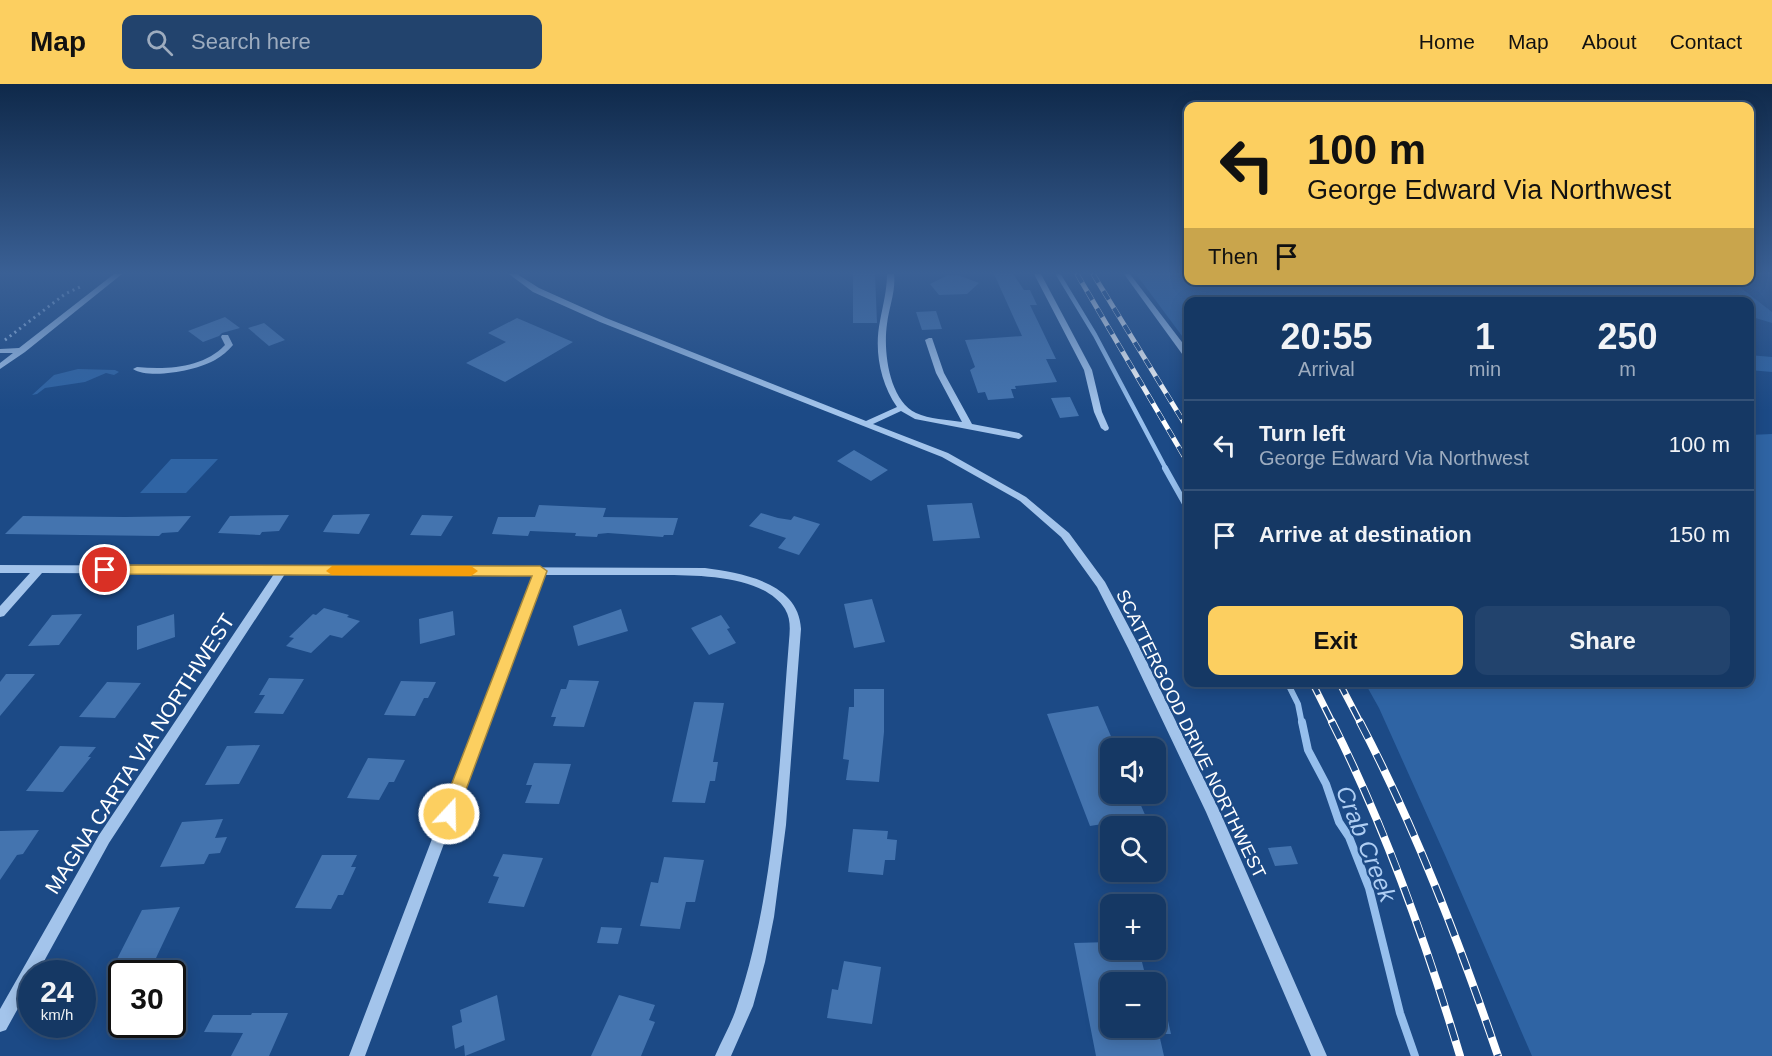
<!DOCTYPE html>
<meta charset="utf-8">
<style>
:root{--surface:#153864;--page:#22436d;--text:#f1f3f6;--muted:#9dacbf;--line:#345278;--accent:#fccf60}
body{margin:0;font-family:Helvetica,sans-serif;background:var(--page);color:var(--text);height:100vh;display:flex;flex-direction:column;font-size:22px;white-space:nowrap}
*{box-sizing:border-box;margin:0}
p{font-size:20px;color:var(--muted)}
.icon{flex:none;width:33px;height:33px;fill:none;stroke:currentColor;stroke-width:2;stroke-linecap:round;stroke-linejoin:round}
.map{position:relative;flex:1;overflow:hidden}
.sheet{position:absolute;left:1184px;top:213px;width:570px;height:390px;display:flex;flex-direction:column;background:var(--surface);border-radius:12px;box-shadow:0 3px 15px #0003,0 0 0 2px var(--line)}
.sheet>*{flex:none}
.guide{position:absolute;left:1184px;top:18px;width:570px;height:183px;border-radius:12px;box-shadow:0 3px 15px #0003,0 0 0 2px var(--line);background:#fccf60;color:#111;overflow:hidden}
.fabs{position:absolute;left:1100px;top:654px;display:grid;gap:12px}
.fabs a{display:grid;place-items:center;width:66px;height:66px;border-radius:12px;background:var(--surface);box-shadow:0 3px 15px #0003,0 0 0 2px var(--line);font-size:30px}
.speed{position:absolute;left:18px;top:876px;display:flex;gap:12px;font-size:30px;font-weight:700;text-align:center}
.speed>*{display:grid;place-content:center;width:78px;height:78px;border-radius:50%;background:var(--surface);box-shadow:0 3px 15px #0003,0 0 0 2px var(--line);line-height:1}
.speed small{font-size:15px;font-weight:400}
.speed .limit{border:3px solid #111;border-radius:9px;background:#fff;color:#111}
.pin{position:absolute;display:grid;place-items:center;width:51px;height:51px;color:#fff;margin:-26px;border:3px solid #fff;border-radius:50%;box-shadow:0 2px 6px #0007}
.me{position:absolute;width:66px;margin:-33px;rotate:21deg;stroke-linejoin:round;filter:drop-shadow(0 0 4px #0008)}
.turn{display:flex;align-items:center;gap:21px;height:126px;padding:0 24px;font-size:27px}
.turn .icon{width:78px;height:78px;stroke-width:2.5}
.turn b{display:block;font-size:42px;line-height:51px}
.then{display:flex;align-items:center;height:57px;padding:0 24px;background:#0003;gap:12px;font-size:22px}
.eta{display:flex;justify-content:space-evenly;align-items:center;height:102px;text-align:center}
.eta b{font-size:36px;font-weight:700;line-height:42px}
.action{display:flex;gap:12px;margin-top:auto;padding:12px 24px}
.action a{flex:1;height:69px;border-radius:12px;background:var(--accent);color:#111;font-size:24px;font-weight:700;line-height:69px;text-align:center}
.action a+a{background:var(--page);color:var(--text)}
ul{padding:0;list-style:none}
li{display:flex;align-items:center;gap:18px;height:90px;padding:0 24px;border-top:2px solid var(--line)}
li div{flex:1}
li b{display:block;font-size:22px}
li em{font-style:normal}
header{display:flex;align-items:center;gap:36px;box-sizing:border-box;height:84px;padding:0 30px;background:var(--accent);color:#111}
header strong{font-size:28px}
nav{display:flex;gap:33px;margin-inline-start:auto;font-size:21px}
.search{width:420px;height:54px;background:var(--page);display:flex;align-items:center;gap:15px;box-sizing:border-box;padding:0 21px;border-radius:12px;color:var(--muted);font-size:22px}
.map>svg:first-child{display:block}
.green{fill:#2f64a4}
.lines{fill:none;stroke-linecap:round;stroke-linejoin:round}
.stream-far2{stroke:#96bfed;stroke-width:4.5}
.stream-far1{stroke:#96bfed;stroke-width:6}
.stream{stroke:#96bfed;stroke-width:8}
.building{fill:#4474af}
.path{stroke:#a3c4eb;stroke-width:3;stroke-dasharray:2 4;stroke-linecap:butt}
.minor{fill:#a3c4eb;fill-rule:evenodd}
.rail-far2-casing{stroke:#fff;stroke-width:5}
.rail-far1-casing{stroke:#fff;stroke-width:7}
.rail-casing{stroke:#fff;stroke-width:8}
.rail-far2{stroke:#1c4a86;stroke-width:4;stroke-dasharray:10;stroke-linecap:butt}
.rail-far1{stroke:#1c4a86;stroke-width:4.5;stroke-dasharray:14;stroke-linecap:butt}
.rail{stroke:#1c4a86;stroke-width:6;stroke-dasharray:18;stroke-linecap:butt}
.route{fill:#fccf60;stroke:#a4873e;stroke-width:1.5}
.slow{fill:#f59e0b}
.labels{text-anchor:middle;stroke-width:4.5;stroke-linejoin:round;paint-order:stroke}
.street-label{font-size:18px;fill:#fff;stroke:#1c4a86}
.near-street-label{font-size:21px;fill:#fff;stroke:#1c4a86}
.near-water-label{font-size:24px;font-style:italic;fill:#afcef3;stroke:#1c4a86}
</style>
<header>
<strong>Map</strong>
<div class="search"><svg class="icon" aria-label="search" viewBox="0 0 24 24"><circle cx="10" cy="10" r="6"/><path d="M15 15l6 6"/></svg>Search here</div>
<nav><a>Home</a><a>Map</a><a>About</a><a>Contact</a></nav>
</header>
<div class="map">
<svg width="1772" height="972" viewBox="0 0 1772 972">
<rect width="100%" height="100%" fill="#1c4a86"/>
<path class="green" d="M1136 190H1188V196L1732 197 1772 228V239L1749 232V218H1188V260Z
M1749 271 1772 273V288L1749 286Z
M78 285 115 286 119 288 114 291 106 289 85 298 45 304 37 310 32 311 54 291Z
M1772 350V972H1532L1445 771 1379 624 1365 599 1749 598V351Z
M171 375H218L186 409H140Z"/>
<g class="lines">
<path class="stream-far2" d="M1058 190 1095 251 1166 385"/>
<path class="stream-far1" d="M1165 384 1188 425
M1287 598 1298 620 1302 640"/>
<path class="stream" d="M1302 638 1308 666 1326 700 1339 738 1349 753 1369 804 1400 929 1415 972"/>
</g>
<path class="building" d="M853 190H875L877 239H853Z
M994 190H1013L1024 206H1030L1037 221H1030L1056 275H1046L1057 298 1015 302 1016 305H1011L1014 314 988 316 985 308 978 309 970 286 975 283 965 256 1022 252Z
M948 191H958L979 199 967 210 939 211 930 200Z
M936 227 942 245 922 246 916 228Z
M225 233 240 244 222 249 219 252 203 258 188 247Z
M517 234 573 258 505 298 466 279 506 258 488 249Z
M264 239 285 256 269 262 248 244Z
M1070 313 1079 332 1060 334 1051 314Z
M854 366 888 386 871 397 837 377Z
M972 419 980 454 933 457 927 421Z
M539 421 606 424 603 433 678 434 673 451H664L663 453 608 449 598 450 597 453 575 452 576 449 530 447 528 452 492 450 498 433H535Z
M761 429 778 434 791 436 794 432 820 440 799 471 778 464 786 454 749 442Z
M370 430 359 450 323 448 333 431Z
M289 431 279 447 262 448 260 451 218 449 230 432Z
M422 431 453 432 441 452 410 451Z
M23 432 125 433 191 432 178 448 162 449 159 452 5 450Z
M872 515 885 558 854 564 844 520Z
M324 524 349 531 347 533 360 537 342 554 330 551 311 569 286 562 294 554 289 553 313 530 316 531Z
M621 525 628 547 578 562 573 542Z
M453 527 455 551 420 560 419 535Z
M82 530 59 561 28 562 52 531Z
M174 530 175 553 137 566V542Z
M721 531 730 544 727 545 736 559 709 571 691 544Z
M6 590H35L0 632V598Z
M269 594 304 595 283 630 254 629 265 611H259Z
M569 596 599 597 584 643 553 642 556 633H551L561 605H566Z
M401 597 436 598 428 614H424L415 632 384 631Z
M107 598 141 599 115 634 79 633Z
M854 605H884V648L879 698 846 696 849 676 843 675 849 623H854Z
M694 618 724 619 713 678H718L715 697H710L705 719 672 718Z
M1098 622 1116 664H1110V710H1136L1146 733 1090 742 1047 630Z
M260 661 239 700 205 701 227 662Z
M60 662 96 663 88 673H91L63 708 26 707Z
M368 674 405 676 394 698H389L379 716 347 714Z
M534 679 571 680 559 720 525 719 532 701H526Z
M223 735 215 754 227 753 220 769 209 770 204 780 160 783 182 738Z
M853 745 888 747 887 755 897 756 895 776H885L883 791 848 788Z
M39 746 23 770 17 771 0 796V747Z
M1291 762 1298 780 1275 782 1268 764Z
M503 770 543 774 524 823 488 819 499 793 493 792Z
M322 771H357L351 783H356L343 811H338L331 825 295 824Z
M664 773 704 776 695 818H686L680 845 640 842 651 798 658 799Z
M180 823 156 874 116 877 142 826Z
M601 843 622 844 618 860 597 859Z
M1110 858V866H1139L1147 898H1110V944H1155V907L1161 906 1171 950H1159L1164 972H1096L1074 859Z
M844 877 881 883 872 940 827 934 832 905 838 906Z
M497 911 505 956 465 972 464 961 455 965 452 942 462 938 460 926Z
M619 911 655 921 649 936 655 938 641 972H591Z
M252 929H288L269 972H231L243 949 204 948 213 931H251Z"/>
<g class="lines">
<path class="path" d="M5 256 65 210 82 202"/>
<path class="minor" d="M114 190H122L25 268 0 285V279L13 269H0V265L19 264Z
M509 190H517L539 204 606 234 866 337 897 323C880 298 874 266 880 237 883 221 887 206 887 190H894C896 207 889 223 887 240 883 267 889 316 916 329 929 335 948 336 962 338L936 289 925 256 929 254H932L944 289 972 340 1019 349 1023 352 1019 355 915 335 901 327 873 340 948 369 1026 413 1069 449 1105 498 1140 564 1220 728 1327 972H1311L1206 728 1128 564 1097 503 1061 453 1020 417 942 373 600 238 533 208Z
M1034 190H1041L1092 286 1102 328 1109 344 1108 346 1105 347 1101 344 1094 328 1084 286Z
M1124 190H1130L1188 266V274H1185Z
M222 251H228L233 261C228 267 222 272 215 276 198 286 150 296 133 285L137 283C167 286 203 284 225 261L221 253Z
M0 481 705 484C741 489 799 498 801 545L786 741 774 833 765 878 753 922 731 972H715C722 955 732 939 737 922 776 805 779 678 789 557 790 546 791 535 785 525 760 485 673 492 632 491 603 491 573 491 544 491L365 972H349L533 491 285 490 109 759 37 890H32V899L6 946 0 948V925L99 751 274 490 42 489 4 532 0 533V522L30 489H0Z"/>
<g class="rail-far2-casing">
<path id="rail-far2" d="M1077 190 1188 379
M1093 190 1188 345"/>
</g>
<g class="rail-far1-casing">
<path id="rail-far1" d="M1312 598 1333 640
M1339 598 1361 640"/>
</g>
<g class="rail-casing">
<path id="rail" d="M1332 638C1386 745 1426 858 1460 972
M1360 638C1416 745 1459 858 1498 972"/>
</g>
<use href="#rail-far2" class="rail-far2"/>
<use href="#rail-far1" class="rail-far1"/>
<use href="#rail" class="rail"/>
</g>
<linearGradient id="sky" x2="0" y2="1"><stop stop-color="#0f294a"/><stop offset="0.58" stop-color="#3a6095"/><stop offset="1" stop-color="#3a6095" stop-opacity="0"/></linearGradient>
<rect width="1772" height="326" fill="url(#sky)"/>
<path class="route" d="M105 481 540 482 547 487 457 730 455 735 449 737 443 735 440 730 532 492 105 490 98 486Z"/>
<path class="slow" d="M332 482H471L478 487 471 492 332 491 326 487Z"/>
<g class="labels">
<g class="street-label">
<text transform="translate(1191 650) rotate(64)" y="6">SCATTERGOOD DRIVE NORTHWEST</text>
</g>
<g class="near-street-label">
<text transform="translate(140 670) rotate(-57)" y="7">MAGNA CARTA VIA NORTHWEST</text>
</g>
<g class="near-water-label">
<text transform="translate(1366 760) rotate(68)" y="8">Crab Creek</text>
</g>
</g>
</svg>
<div class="fabs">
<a><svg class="icon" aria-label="sound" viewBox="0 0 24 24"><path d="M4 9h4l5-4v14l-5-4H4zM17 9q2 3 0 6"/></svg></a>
<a><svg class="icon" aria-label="search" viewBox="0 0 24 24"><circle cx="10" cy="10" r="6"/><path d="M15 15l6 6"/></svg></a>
<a>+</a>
<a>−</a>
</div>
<div class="speed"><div>24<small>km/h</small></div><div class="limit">30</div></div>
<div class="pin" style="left:105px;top:486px;background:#d93025"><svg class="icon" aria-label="arrive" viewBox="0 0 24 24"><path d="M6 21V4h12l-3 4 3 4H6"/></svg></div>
<svg class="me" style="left:449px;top:730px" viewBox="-20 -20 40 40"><circle r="17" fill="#fccf60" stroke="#fff" stroke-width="3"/><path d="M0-11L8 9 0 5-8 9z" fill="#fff"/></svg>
<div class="guide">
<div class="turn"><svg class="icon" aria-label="left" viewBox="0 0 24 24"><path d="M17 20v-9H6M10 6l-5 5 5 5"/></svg><div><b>100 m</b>George Edward Via Northwest</div></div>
<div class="then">Then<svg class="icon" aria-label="arrive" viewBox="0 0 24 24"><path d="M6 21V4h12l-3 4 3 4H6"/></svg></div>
</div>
<section class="sheet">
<div class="eta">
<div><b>20:55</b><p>Arrival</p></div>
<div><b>1</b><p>min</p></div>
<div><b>250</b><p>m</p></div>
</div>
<ul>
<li><svg class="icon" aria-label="left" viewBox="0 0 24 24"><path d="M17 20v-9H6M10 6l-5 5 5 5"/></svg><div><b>Turn left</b><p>George Edward Via Northwest</p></div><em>100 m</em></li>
<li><svg class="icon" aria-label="arrive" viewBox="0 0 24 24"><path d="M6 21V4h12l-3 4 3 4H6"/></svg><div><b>Arrive at destination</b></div><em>150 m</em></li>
</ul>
<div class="action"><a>Exit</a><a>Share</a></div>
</section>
</div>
